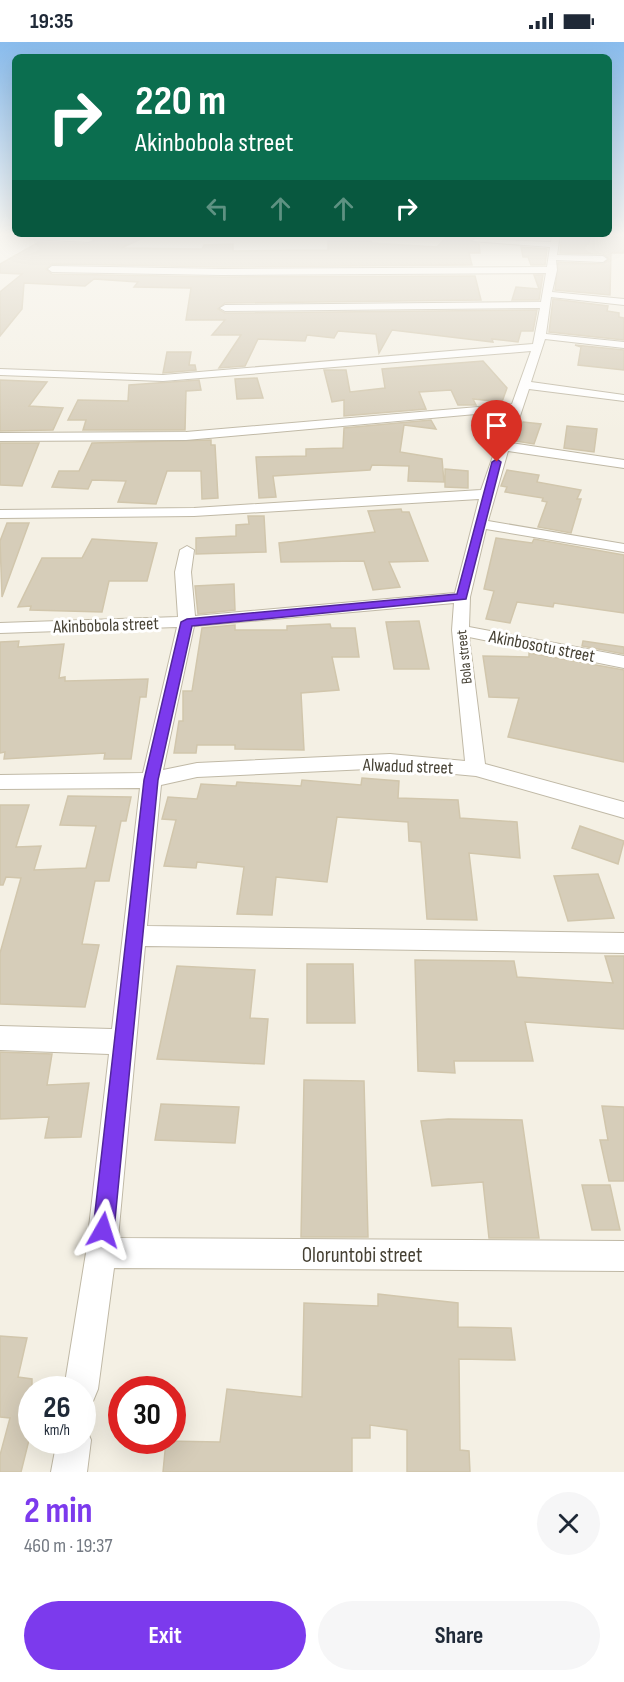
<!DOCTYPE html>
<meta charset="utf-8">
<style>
:root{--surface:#fff;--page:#f6f6f7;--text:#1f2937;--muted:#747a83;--accent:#7c3aed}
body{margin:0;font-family:"Sofia Sans Condensed",sans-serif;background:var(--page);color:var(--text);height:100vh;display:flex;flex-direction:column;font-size:22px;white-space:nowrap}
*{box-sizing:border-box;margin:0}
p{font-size:20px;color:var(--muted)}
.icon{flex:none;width:33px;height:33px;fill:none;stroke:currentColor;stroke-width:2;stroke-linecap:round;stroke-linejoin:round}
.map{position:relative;height:1430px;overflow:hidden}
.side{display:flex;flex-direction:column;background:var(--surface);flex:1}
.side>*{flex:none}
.guide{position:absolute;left:12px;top:12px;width:600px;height:183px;border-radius:9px;box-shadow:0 6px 24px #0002;background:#0b6e4f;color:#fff;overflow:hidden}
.speed{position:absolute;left:18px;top:1334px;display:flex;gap:12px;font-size:30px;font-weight:700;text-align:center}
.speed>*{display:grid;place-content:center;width:78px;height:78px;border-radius:50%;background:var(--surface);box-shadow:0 6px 24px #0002;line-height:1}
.speed small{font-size:15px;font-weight:400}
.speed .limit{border:9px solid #d22;background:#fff;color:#111}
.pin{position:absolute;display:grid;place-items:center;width:51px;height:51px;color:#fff;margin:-62px -26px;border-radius:50% 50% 50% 0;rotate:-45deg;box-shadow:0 0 6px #0007}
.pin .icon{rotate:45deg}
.me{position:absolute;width:66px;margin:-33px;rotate:6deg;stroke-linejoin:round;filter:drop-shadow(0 0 4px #0008)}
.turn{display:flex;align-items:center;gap:21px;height:126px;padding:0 24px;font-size:27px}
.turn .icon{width:78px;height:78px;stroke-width:2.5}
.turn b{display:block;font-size:42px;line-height:51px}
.lanes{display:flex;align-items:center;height:57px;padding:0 24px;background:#0003;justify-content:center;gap:30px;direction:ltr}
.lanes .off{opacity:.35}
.round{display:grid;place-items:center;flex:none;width:63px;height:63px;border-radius:32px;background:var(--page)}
.summary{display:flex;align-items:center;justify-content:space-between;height:102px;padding:0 24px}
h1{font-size:36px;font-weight:700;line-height:45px;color:var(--accent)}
.cta{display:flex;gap:12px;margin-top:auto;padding:12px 24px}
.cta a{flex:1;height:69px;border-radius:36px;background:var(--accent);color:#fff;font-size:24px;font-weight:700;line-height:69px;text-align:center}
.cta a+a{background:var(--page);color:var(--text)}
.status{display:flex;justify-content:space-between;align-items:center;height:42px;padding:0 30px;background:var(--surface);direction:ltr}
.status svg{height:16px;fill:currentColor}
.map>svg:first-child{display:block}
.building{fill:#d6cdb9;stroke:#d1c6ac;stroke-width:1.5}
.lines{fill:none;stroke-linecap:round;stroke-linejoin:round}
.minor-casing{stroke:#c0b9a6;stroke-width:2}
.minor{fill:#fff;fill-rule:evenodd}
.route{fill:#7c3aed;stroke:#51269a;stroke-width:1.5}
.labels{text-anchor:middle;stroke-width:6;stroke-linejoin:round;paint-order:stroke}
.far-street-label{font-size:15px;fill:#464134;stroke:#fff}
.street-label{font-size:18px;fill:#464134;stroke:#fff}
.near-street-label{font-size:21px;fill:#464134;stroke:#fff}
</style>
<div class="status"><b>19:35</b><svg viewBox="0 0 49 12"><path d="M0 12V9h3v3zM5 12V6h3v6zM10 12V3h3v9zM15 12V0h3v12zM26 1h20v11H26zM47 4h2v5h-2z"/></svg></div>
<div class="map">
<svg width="624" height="1430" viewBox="0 0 624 1430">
<rect width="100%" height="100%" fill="#f4f0e4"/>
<path class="building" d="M63 192H129L134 197 142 192H152L121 206 202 207 204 203 233 202V209L328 208V199H371L372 201 437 205 449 192 478 194 470 198 479 202 480 211H469L472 223 222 225 52 222 46 227 52 232 222 235 475 234 481 258 225 261 218 267 225 271 537 268 533 289H521L518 300 492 297 493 300 392 288 379 311 376 292 338 289 334 296 307 293 305 299 258 297 245 324 219 326 241 293H212L225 278H186L191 246 134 245 138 240 94 237 85 244 24 241 22 267 0 294V250L22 232 0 231V222L39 200 89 202 95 199 89 194Z
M562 192H624V211H611L610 253 555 248 558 220 603 222 609 217 603 212 560 211Z
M521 205 547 207 545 223H531L528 215H523Z
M534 233H543L539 258H512L516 245 539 247Z
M553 257 608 264 607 269 619 271V275L624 276V298L549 290Z
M575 303 624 308V328L578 323 581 305Z
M167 310H191L189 323H195L196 328 163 331Z
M483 319 507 346 502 360 473 357 476 363H458L451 348 419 350 426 367 344 374V358L332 360 324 328H346L350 350 385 346 382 327Z
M257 336 263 356 237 357 235 337Z
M0 338 47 340 29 364 63 366 53 388 0 389Z
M199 338 201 348 186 349 185 388H83L86 378H68L78 358 128 359 129 343Z
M431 378 436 387 404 383 400 410 442 417 444 440 408 439 409 424 372 423 370 428 273 434 276 455 259 456 256 415 306 414V407L343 406 344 386Z
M523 380 541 382 534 402 515 399Z
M567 384 597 387 594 410 564 406Z
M211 398V403H215L218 456 202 457 201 429H167L156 462 118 460 126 439 92 438 88 447 52 445 59 429H79L92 401Z
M0 401H39L22 444 0 443Z
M445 427 468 429V446L445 445Z
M507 428 539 433 537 440 581 448 577 457H581L571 491 538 485 547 460 542 459 543 456 505 450 507 445 501 444Z
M401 467 402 470H409L428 519 389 520 400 545 373 548 364 519 281 520 279 501 375 490 368 469Z
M248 474H264L266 510 196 512V496L236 494V483L249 482Z
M7 481H29L2 555 0 499Z
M496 496 532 501 534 497 624 513V571L554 561 553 565 517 560 510 581 486 577 494 549 484 547Z
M92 497 157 501 147 539H109L102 570 30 568 31 564 18 565 42 516H82Z
M234 542 235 568 198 572 195 544Z
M419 579 429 627H394L386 580Z
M330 582 331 586H355L359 615H332L339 648 301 651 304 708 235 707V703H197L196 711H174L179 679H183V649H192L202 586 235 583V588H287V584Z
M19 599 18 605 64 602 59 636 65 635V639L148 637 146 655H140L131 717H104L105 711 4 717 5 710 0 711V600Z
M583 599 624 605V612L582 604Z
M529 611 624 628V720L508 695 519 656 489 655 483 614 529 615Z
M362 736 399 739 398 756 458 758 460 776 517 780 520 816 469 811 477 878 427 877 421 800 409 799 408 780 337 775 327 840 276 835 272 873 237 872 244 825 197 820 196 826 164 824 176 778 162 777 168 755 197 757 201 742 236 744 237 740 301 744 302 738 361 743Z
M68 754 131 755 126 779H121L109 839H95L82 902 99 903 85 965 0 962V911L21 836 6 835 3 843H0V763H29L16 805 41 804 34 828 86 826 96 784 60 783Z
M580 784 624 799 618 822 572 806Z
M598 832 614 876 568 879 554 834Z
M605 914H624V987L525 980 533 1019H454L455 1031 418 1029 415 918 514 919 517 935 613 941Z
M307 922H353L355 981H307Z
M177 924 255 928 250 976 268 977 264 1022 157 1017Z
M0 1010 52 1012 47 1043 89 1041 81 1095 45 1096 49 1075 0 1077Z
M304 1038 364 1039 368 1195H301Z
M161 1062 239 1065 235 1101 155 1098Z
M602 1064 624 1065V1139H609L600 1098H608Z
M448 1077 522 1078 539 1196H489L483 1140 432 1144 421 1079Z
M582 1143H610L620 1188H592Z
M378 1252 458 1261V1285L511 1286 515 1318 459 1317 460 1408 469 1409 470 1430H407V1388L370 1383V1396H352V1430H163L166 1399 220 1400 227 1347 302 1355 304 1261 378 1264Z
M0 1294 27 1296 18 1335 32 1337V1386L21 1430H0V1413L10 1376 0 1375Z"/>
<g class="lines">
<g class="minor-casing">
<path id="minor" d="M29 192 89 196 93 198 89 200 32 197 28 195Z
M131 192H140L134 195Z
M552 192H560L557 213 603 214 607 217 603 220 556 218 557 228 552 250 624 257V263L551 255 546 292 624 300V306L545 297 531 340 624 353V359L529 347 511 401 624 418V426L508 409 488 479 624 502V510L486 487 470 555 469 585 624 614V626L469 595 485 722 624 760V776L476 734 390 726 197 735 161 743 147 884 624 891V911L145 904 118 1196 624 1199V1229L114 1226 98 1347 93 1359 82 1363V1347H64L86 1211 109 1012 0 1008V984L112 987 140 746 0 747V733L143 731 177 585 0 591V581L178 575 175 530 180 508 187 504 194 508 191 530 195 574 455 551 479 457 194 474 0 476V468L194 466 481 448 509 369 186 398 0 399V391L186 390 512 362 531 309 163 339 0 333V327L163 333 533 302 540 266 225 269 220 266 225 263 541 260 546 231 222 233 52 230 48 227 52 224 222 227 547 225 550 205 472 199 476 197 551 200ZM454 561 452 588 465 719 390 712 197 721 163 728 194 584Z
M82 1384 86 1386 91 1398 87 1430H51L57 1398H82Z"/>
</g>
<use href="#minor" class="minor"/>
</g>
<linearGradient id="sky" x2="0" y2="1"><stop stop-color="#89bced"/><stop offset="0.49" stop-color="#faf8f3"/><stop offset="1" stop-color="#faf8f3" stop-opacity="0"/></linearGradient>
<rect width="624" height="392" fill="url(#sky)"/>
<path class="route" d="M497 417 501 420 466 557 192 584 158 738 114 1188 111 1195 103 1198 96 1195 93 1188 144 738 181 580 187 577 457 552 492 420Z"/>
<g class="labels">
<g class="far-street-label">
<text transform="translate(464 615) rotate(-96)" y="5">Bola street</text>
</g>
<g class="street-label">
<text transform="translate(106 583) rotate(-2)" y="6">Akinbobola street</text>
<text transform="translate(542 604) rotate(11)" y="6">Akinbosotu street</text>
<text transform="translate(408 724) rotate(2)" y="6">Alwadud street</text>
</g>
<g class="near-street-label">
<text x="362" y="1220">Oloruntobi street</text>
</g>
</g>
</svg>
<div class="speed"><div>26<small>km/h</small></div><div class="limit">30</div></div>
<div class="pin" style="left:497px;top:420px;background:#d93025"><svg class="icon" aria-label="arrive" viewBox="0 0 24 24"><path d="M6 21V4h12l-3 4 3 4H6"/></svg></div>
<svg class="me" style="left:103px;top:1188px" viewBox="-20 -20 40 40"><path d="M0-17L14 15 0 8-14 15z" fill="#7c3aed" stroke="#fff" stroke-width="4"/></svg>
<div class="guide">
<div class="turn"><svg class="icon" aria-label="right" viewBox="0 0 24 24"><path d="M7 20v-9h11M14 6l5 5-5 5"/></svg><div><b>220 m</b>Akinbobola street</div></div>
<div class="lanes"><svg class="icon off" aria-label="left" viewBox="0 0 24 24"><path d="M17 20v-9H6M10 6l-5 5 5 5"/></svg><svg class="icon off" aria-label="ahead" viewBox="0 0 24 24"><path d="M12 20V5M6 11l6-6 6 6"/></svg><svg class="icon off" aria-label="ahead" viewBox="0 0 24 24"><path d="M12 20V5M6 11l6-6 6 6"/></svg><svg class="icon" aria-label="right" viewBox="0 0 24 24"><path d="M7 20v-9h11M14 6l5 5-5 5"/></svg></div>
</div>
</div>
<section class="side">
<div class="summary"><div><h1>2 min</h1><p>460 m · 19:37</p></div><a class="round"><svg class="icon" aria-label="close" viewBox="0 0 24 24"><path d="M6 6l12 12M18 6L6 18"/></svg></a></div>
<div class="cta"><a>Exit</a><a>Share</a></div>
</section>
